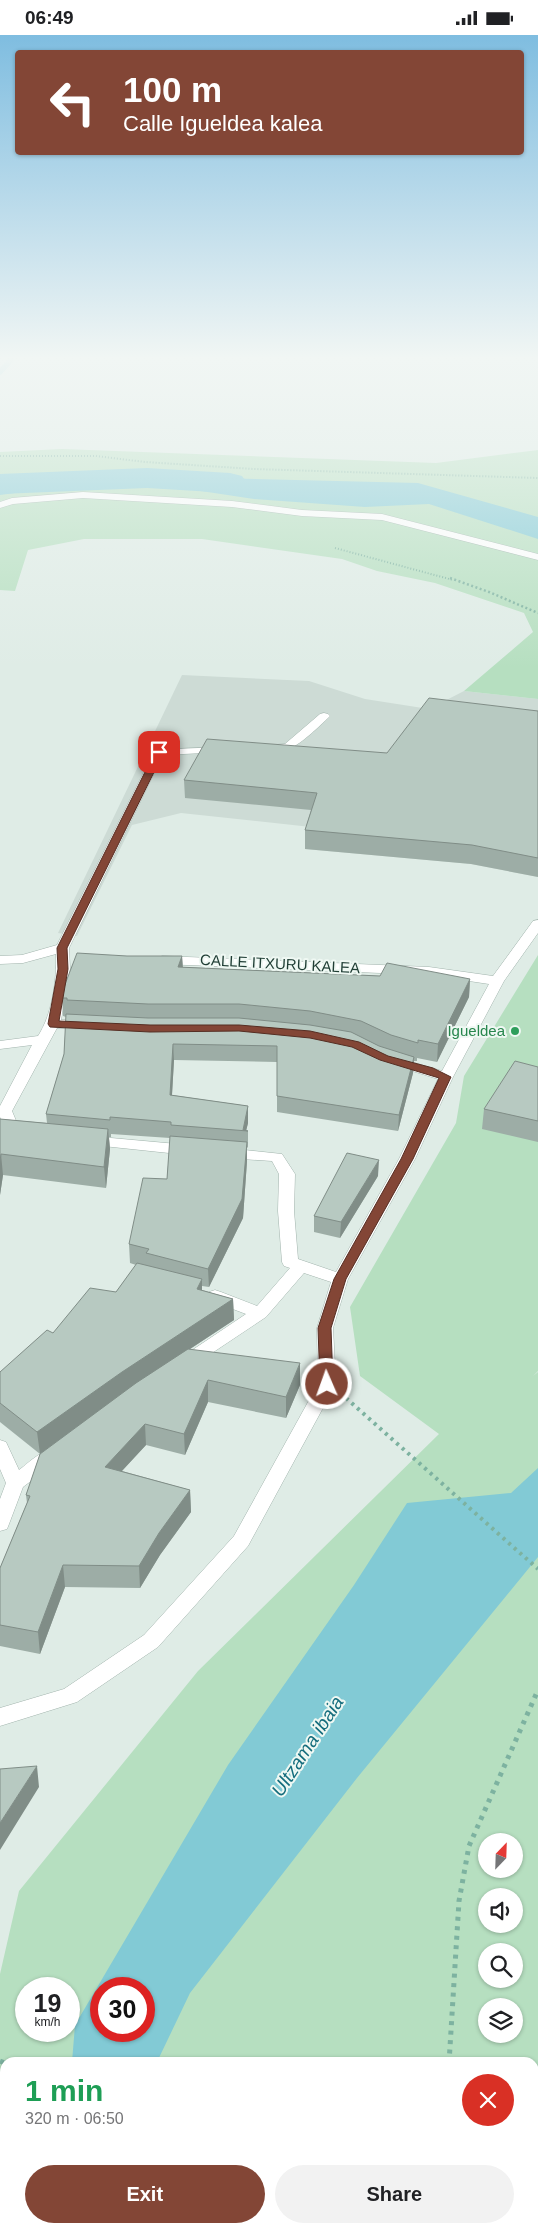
<!DOCTYPE html>
<meta charset="utf-8">
<style>
:root{--surface:#fff;--page:#f2f2f2;--text:#202124;--muted:#757577;--accent:#834636}
body{margin:0;font-family:Helvetica,sans-serif;background:var(--page);color:var(--text);height:100vh;display:flex;flex-direction:column;font-size:19px;white-space:nowrap}
*{box-sizing:border-box;margin:0}
p{font-size:16px;color:var(--muted)}
.icon{flex:none;width:28px;height:28px;fill:none;stroke:currentColor;stroke-width:2;stroke-linecap:round;stroke-linejoin:round}
.map{position:relative;flex:1;overflow:hidden}
.drawer{position:absolute;left:0px;top:2022px;width:539px;height:176px;display:flex;flex-direction:column;background:var(--surface);border-radius:15px 15px 0 0;box-shadow:0 1px 4px #0004}
.drawer>*{flex:none}
.guide{position:absolute;left:15px;top:15px;width:509px;height:105px;border-radius:5px;box-shadow:0 1px 4px #0004;background:#834636;color:#fff;overflow:hidden}
.needle{width:32px;rotate:23deg}
.fabs{position:absolute;left:478px;top:1798px;display:grid;gap:10px}
.fabs a{display:grid;place-items:center;width:45px;height:45px;border-radius:50%;background:var(--surface);box-shadow:0 1px 4px #0004;font-size:25px}
.speed{position:absolute;left:15px;top:1942px;display:flex;gap:10px;font-size:25px;font-weight:700;text-align:center}
.speed>*{display:grid;place-content:center;width:65px;height:65px;border-radius:50%;background:var(--surface);box-shadow:0 1px 4px #0004;line-height:1}
.speed small{font-size:12px;font-weight:400}
.speed .limit{border:8px solid #d22;background:#fff;color:#111}
.pin{position:absolute;display:grid;place-items:center;width:42px;height:42px;color:#fff;margin:-21px;border-radius:10px;box-shadow:0 2px 8px #0006}
.me{position:absolute;width:55px;margin:-28px;rotate:358deg;stroke-linejoin:round;filter:drop-shadow(0 0 4px #0008)}
.turn{display:flex;align-items:center;gap:18px;height:105px;padding:0 25px;font-size:22px}
.turn .icon{width:65px;height:65px;stroke-width:2.5}
.turn b{display:block;font-size:35px;line-height:42px}
.round{display:grid;place-items:center;flex:none;width:52px;height:52px;border-radius:26px;background:var(--page)}
.head{display:flex;align-items:center;justify-content:space-between;height:85px;padding:0 25px}
h1{font-size:30px;font-weight:600;line-height:38px;color:#1e9e55}
.action{display:flex;gap:10px;margin-top:auto;padding:10px 25px}
.action a{flex:1;height:58px;border-radius:30px;background:var(--accent);color:#fff;font-size:20px;font-weight:600;line-height:58px;text-align:center}
.action a+a{background:var(--page);color:var(--text)}
.status{display:flex;justify-content:space-between;align-items:center;height:35px;padding:0 25px;background:var(--surface);direction:ltr}
.status svg{height:14px;fill:currentColor}
.map>svg:first-child{display:block}
.built{fill:#cddbd5}
.green{fill:#b6dfc0;fill-rule:evenodd}
.water{fill:#82cad5;fill-rule:evenodd}
.lines{fill:none;stroke-linecap:round;stroke-linejoin:round}
.stream{stroke:#82cad5;stroke-width:5.5}
.river{fill:#82cad5;fill-rule:evenodd}
.service-casing{stroke:#a2b4ad;stroke-width:1}
.minor-casing{stroke:#a2b4ad;stroke-width:1}
.path-far3{stroke:#7db2a0;stroke-width:2;stroke-dasharray:1 2;stroke-linecap:butt}
.path-far2{stroke:#7db2a0;stroke-width:2.5;stroke-dasharray:2 2.5;stroke-linecap:butt}
.path-far1{stroke:#7db2a0;stroke-width:4;stroke-dasharray:3 4.5;stroke-linecap:butt}
.path{stroke:#7db2a0;stroke-width:5;stroke-dasharray:4 5.5;stroke-linecap:butt}
.service{fill:#fff;fill-rule:evenodd}
.minor{fill:#fff;fill-rule:evenodd}
.wall{fill:#9dada6}
.shaded-wall{fill:#808d87}
.building{fill:#b7c9c1;stroke:#808d87}
.route{fill:#834636;stroke:#552e23}
.leisure-dot{fill:#2e9e5b;stroke:#eff8f3;stroke-width:2}
.labels{text-anchor:middle;stroke-width:4;stroke-linejoin:round;paint-order:stroke}
.street-label{font-size:15px;fill:#1f3d34;stroke:#eff8f3}
.leisure-label{font-size:15px;fill:#27864d;stroke:#eff8f3;text-anchor:end}
.near-water-label{font-size:19px;font-style:italic;fill:#156d7d;stroke:#eff8f3}
</style>
<div class="status"><b>06:49</b><svg viewBox="0 0 49 12"><path d="M0 12V9h3v3zM5 12V6h3v6zM10 12V3h3v9zM15 12V0h3v12zM26 1h20v11H26zM47 4h2v5h-2z"/></svg></div>
<div class="map">
<svg width="538" height="2198" viewBox="0 0 538 2198">
<rect width="100%" height="100%" fill="#dfece6"/>
<path class="built" d="M182 640 309 646 365 664 429 674 464 656 538 664V842L471 829 305 814 311 792 181 778 132 790 77 901 58 898Z"/>
<path class="green" d="M62 414 436 428 538 415V664L464 656 533 597 524 578 435 548 377 536 342 524 202 504H84L28 515 15 556 0 555V417Z
M538 920V1336L533 1341 538 1337V2198H0V1939L19 1856 198 1636 439 1399 360 1341 350 1272 456 1088 464 1041ZM486 1806H514V1834H486ZM486 1861H514V1889H486ZM486 1916H514V1944H486ZM26 1954H69V1996H26ZM101 1954H144V1996H101ZM486 1971H514V1999H486ZM5 2028H534V2194H5Z"/>
<path class="water" d="M0 443H218L418 448 538 482V504L429 469 365 472 254 464 161 450H73L0 460Z
M538 1433V1522L357 1743 190 1958 157 2027H72L75 1990 228 1730 354 1550 407 1468 511 1458ZM101 1954H144V1996H101Z
M59 2194H126L127 2198H59Z"/>
<g class="lines">
<path class="stream" d="M0 337 11 325"/>
<path class="river" d="M147 433 230 438 242 441 247 448 242 455 230 458 147 453 0 459V439Z"/>
<g class="service-casing">
<path id="service" d="M83 457 232 466 302 475 382 479 538 519V525L382 485 302 481 232 472 83 463 13 469 0 473V467L12 463Z"/>
</g>
<g class="minor-casing">
<path id="minor" d="M324 678 328 679 330 681 328 683C315 695 282 730 264 713L270 710 285 709 320 679Z
M220 712 224 713 226 715 224 717 163 720 69 913 70 934 61 985H87L94 989 87 993H57L12 1076 17 1088 28 1093 30 1096 28 1099 23 1101 6 1094 0 1082V1071L32 1010 0 1014V1006L38 1001C52 980 57 945 56 919L23 928 0 929V921L22 920 57 910 155 715Z
M538 885V898L504 946 453 1042 415 1124 348 1244 333 1293 336 1349 248 1511 158 1612 77 1667 0 1691V1673L64 1654 144 1600 234 1501 318 1349 317 1293 331 1247 304 1238 266 1282 194 1330 188 1332 182 1330 179 1326 182 1322 246 1279 209 1265 207 1261 209 1257 215 1255 221 1257 257 1271 290 1233 284 1231 282 1227 278 1176 279 1139 272 1126 226 1123 221 1121 218 1118 221 1115 226 1113 282 1119 295 1139 294 1176 298 1224 336 1237 399 1124 438 1044 390 1029 388 1026 395 1022 442 1036 489 949 429 940 162 929 155 925 162 921 429 932 493 941 533 886Z
M89 1101 188 1110 193 1112 196 1115 193 1118 188 1120 84 1109 81 1106 84 1103Z
M0 1405 6 1407 19 1435C30 1427 42 1413 56 1417L59 1422 56 1427 23 1452 9 1489 7 1494 0 1496V1464L6 1448 0 1434Z"/>
</g>
<path class="path-far3" d="M0 421H96L145 427 254 434 538 443
M335 513 453 545"/>
<path class="path-far2" d="M450 543 489 557 538 578"/>
<path class="path-far1" d="M346 1363 538 1534"/>
<path class="path" d="M0 2026 5 2028
M449 2028 459 1866 469 1811 538 1655
M379 2194 385 2198 401 2194
M455 2194 456 2198"/>
<use href="#service" class="service"/>
<use href="#minor" class="minor"/>
</g>
<path class="wall" d="M538 676V842L471 829 305 814V795L311 775 185 763 184 745 387 718Z
M127 921H182L183 932 380 941 470 944 469 962 437 1027 417 1023V1026H414L413 1038 398 1096 277 1077V1027L174 1025 172 1060 248 1071V1088L246 1096H248V1113L247 1112V1126L243 1183 209 1252 202 1251V1255L233 1264 234 1285 190 1314 300 1350 286 1383 208 1367 185 1420 146 1410 122 1436 190 1455 191 1477 160 1520 140 1553 65 1552 40 1619 0 1611V1533L27 1468 26 1460 40 1419 0 1387V1337L53 1298 116 1257 136 1230 130 1228 129 1209 167 1144 170 1103 111 1099V1102H109L110 1114 106 1153 3 1140 0 1160V1084L47 1088 46 1079 64 1019 66 982 63 981 62 963Z
M538 1032V1107L482 1094 484 1074Z
M378 1141 340 1203 314 1197V1181Z"/>
<path class="shaded-wall" d="M182 921 183 939 178 932Z
M470 944 469 962 437 1027 438 1009Z
M173 1009 174 1025 171 1076 170 1060Z
M414 1022 413 1038 398 1096 399 1080Z
M248 1071V1088L246 1096 243 1095Z
M108 1094 110 1114 106 1153 104 1132Z
M247 1107V1126L243 1183 209 1252 208 1234Z
M1 1119 3 1140 0 1160V1126Z
M379 1125 378 1141 340 1203 341 1187Z
M202 1244V1265L197 1254Z
M233 1264 234 1285 123 1358 40 1419 37 1397 122 1337Z
M300 1328V1350L286 1383V1362Z
M208 1345V1367L185 1420 184 1399Z
M145 1389 146 1410 106 1453 105 1432Z
M190 1455 191 1477 160 1520 140 1553 139 1531 159 1498Z
M63 1530 65 1552 40 1619 38 1597Z
M37 1731 39 1752 0 1815V1788Z"/>
<path class="building" d="M429 663 538 676V823L472 810 305 795 317 758 184 745 207 704 387 718Z
M77 918 127 921H182L178 932 380 941 387 928 470 944 438 1009 418 1005V1008L391 1000 361 986 310 976 239 969H148L67 965V963H62L64 952Z
M66 979 148 983H239L310 990 351 997 379 1011 414 1022 399 1080 277 1061V1011L173 1009 170 1060 248 1071 243 1095 248 1096 171 1090V1087L110 1082V1085L46 1079 64 1019Z
M515 1026 538 1032V1086L484 1074Z
M0 1084 108 1094 104 1132 1 1119 0 1126Z
M170 1101 247 1107 242 1164 208 1234 146 1218 149 1214 129 1209 143 1143 167 1144Z
M347 1118 379 1125 341 1187 314 1181Z
M137 1228 202 1244 197 1254 233 1264 122 1337 37 1397 0 1368V1337L47 1295 53 1298 90 1253 116 1257Z
M188 1314 300 1328 286 1362 208 1345 184 1399 145 1389 105 1432 190 1455 159 1498 139 1531 63 1530 38 1597 0 1590V1533L30 1461 26 1460 40 1419 136 1348Z
M37 1731 0 1788V1734Z"/>
<linearGradient id="sky" x2="0" y2="1"><stop stop-color="#7fbde0"/><stop offset="0.51" stop-color="#f1f6f4"/><stop offset="1" stop-color="#f1f6f4" stop-opacity="0"/></linearGradient>
<rect width="538" height="633" fill="url(#sky)"/>
<path class="route" d="M159 715 164 717 67 913 68 934 59 986 150 990H239L310 996 359 1007 388 1021 433 1033 451 1042 413 1124 346 1244 331 1293 333 1349 332 1352H322L320 1349 318 1293 334 1244 401 1124 439 1043 380 1025 352 1012 310 1003 239 996 150 997 50 992 48 989 58 934 57 913 155 717Z"/>
<circle class="leisure-dot" cx="515" cy="996" r="5"/>
<g class="labels">
<g class="street-label">
<text transform="translate(280 929) rotate(3)" y="5">CALLE ITXURU KALEA</text>
</g>
<g class="leisure-label">
<text x="505" y="1001">Igueldea</text>
</g>
<g class="near-water-label">
<text transform="translate(307 1711) rotate(-57)" y="7">Ultzama ibaia</text>
</g>
</g>
</svg>
<div class="fabs">
<a><svg class="needle" viewBox="-14 -14 28 28"><path d="M0-13l5 13h-10z" fill="#e53935"/><path d="M0 13l5-13h-10z" fill="#757577"/></svg></a>
<a><svg class="icon" aria-label="sound" viewBox="0 0 24 24"><path d="M4 9h4l5-4v14l-5-4H4zM17 9q2 3 0 6"/></svg></a>
<a><svg class="icon" aria-label="search" viewBox="0 0 24 24"><circle cx="10" cy="10" r="6"/><path d="M15 15l6 6"/></svg></a>
<a><svg class="icon" aria-label="layers" viewBox="0 0 24 24"><path d="M12 4l9 5-9 5-9-5zM3 14l9 5 9-5"/></svg></a>
</div>
<div class="speed"><div>19<small>km/h</small></div><div class="limit">30</div></div>
<div class="pin" style="left:159px;top:717px;background:#d93025"><svg class="icon" aria-label="arrive" viewBox="0 0 24 24"><path d="M6 21V4h12l-3 4 3 4H6"/></svg></div>
<svg class="me" style="left:327px;top:1349px" viewBox="-20 -20 40 40"><circle r="17" fill="#834636" stroke="#fff" stroke-width="3"/><path d="M0-11L8 9 0 5-8 9z" fill="#fff"/></svg>
<div class="guide">
<div class="turn"><svg class="icon" aria-label="left" viewBox="0 0 24 24"><path d="M17 20v-9H6M10 6l-5 5 5 5"/></svg><div><b>100 m</b>Calle Igueldea kalea</div></div>
</div>
<section class="drawer">
<div class="head"><div><h1>1 min</h1><p>320 m · 06:50</p></div><a class="round" style="background:#d93025;color:#fff"><svg class="icon" aria-label="close" viewBox="0 0 24 24"><path d="M6 6l12 12M18 6L6 18"/></svg></a></div>
<div class="action"><a>Exit</a><a>Share</a></div>
</section>
</div>
